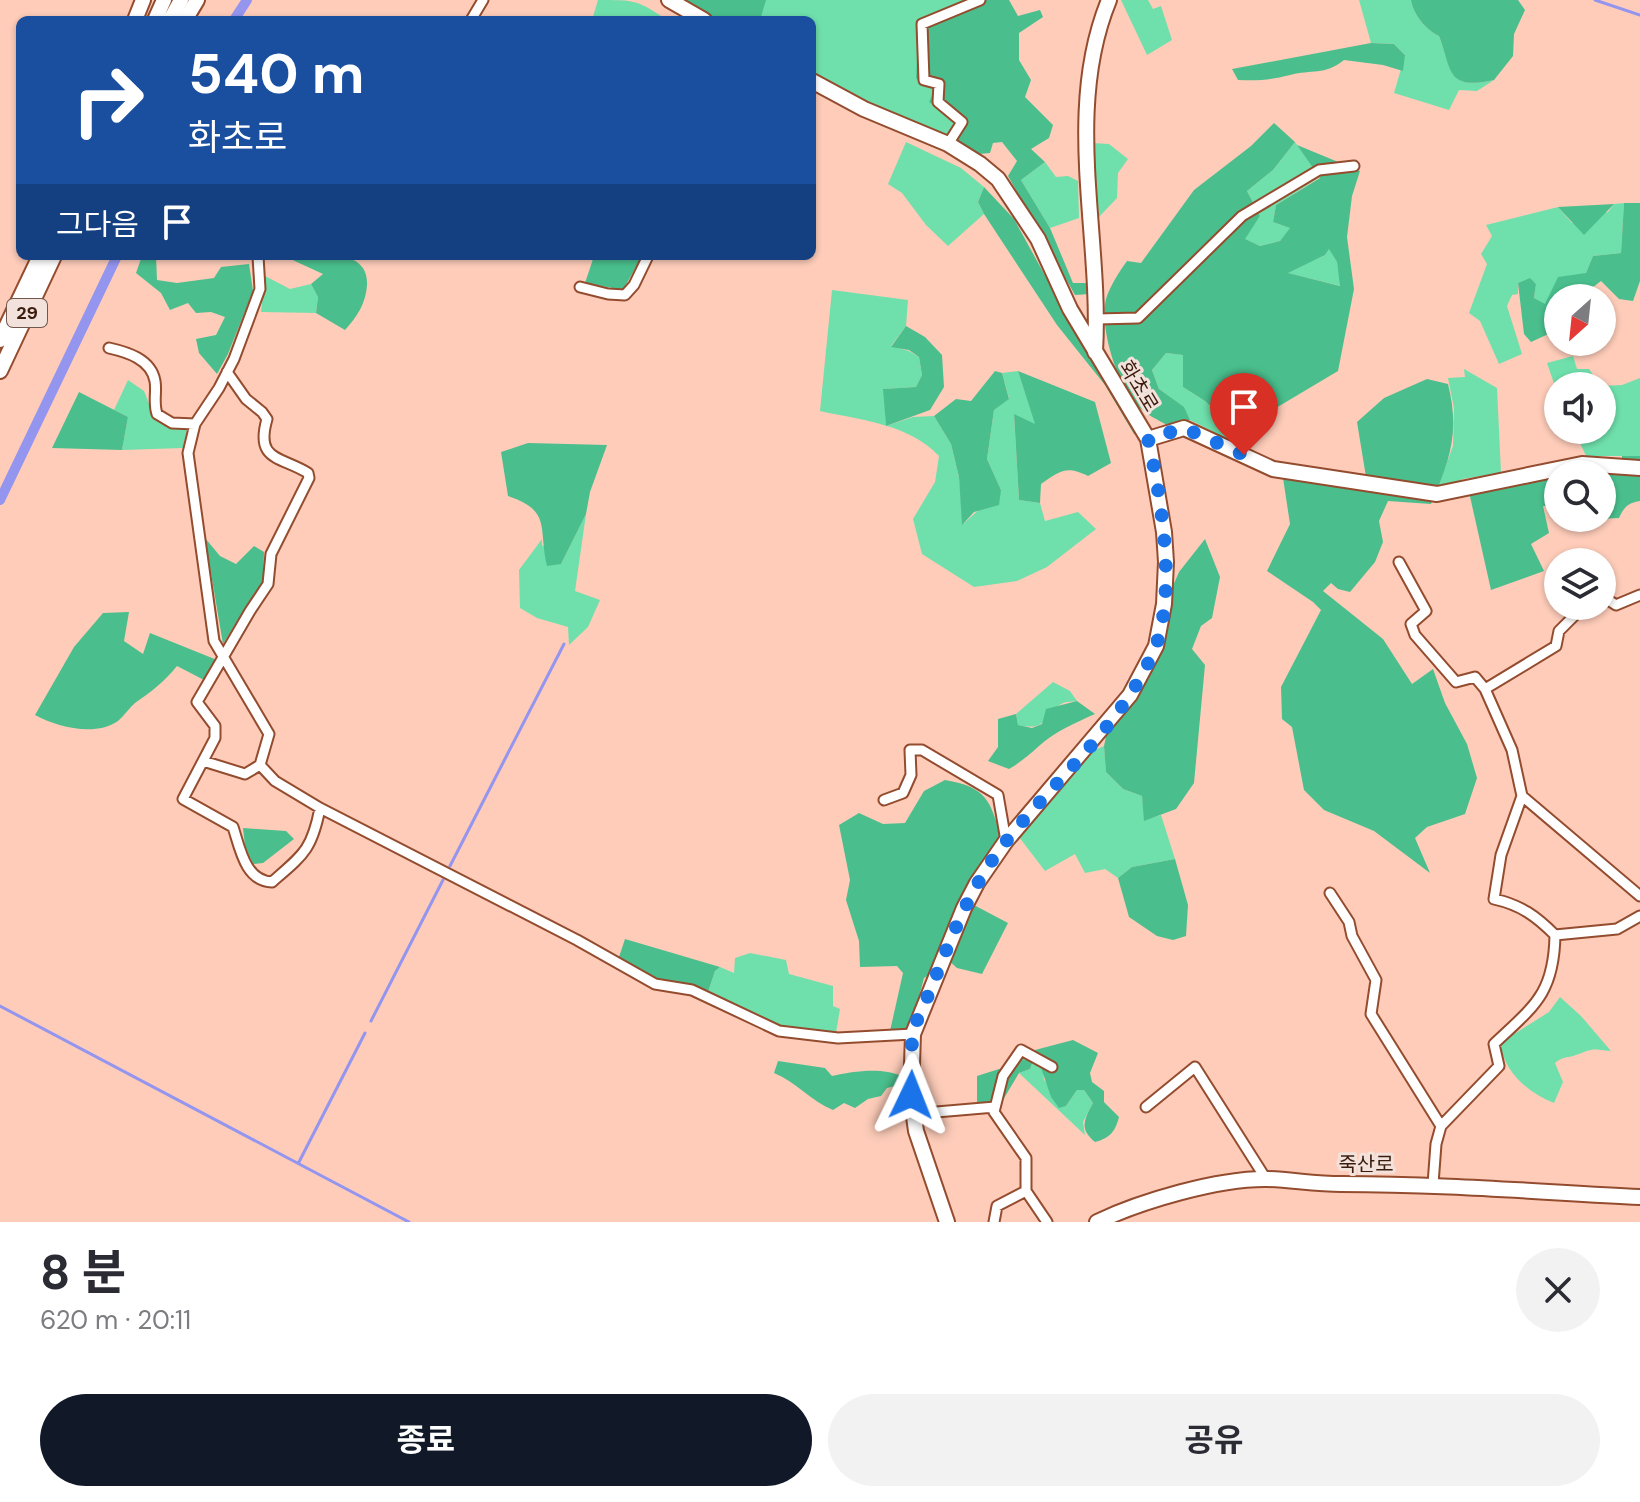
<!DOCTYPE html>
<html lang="ko">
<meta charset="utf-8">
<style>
:root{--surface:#fff;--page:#f2f2f3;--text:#2b2b33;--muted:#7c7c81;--accent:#111827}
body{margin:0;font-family:"DM Sans","Noto Sans KR",sans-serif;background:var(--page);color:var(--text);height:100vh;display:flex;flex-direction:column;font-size:30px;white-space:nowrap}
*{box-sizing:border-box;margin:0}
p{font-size:26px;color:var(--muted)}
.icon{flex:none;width:44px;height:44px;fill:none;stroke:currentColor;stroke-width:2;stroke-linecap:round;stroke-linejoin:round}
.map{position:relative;height:1222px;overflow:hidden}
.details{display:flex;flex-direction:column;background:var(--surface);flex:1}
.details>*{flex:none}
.guide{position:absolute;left:16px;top:16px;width:800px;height:244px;border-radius:12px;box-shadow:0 2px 6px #0004;background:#1a4fa0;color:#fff;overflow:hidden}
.needle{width:52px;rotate:207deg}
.fabs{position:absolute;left:1544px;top:284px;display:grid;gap:16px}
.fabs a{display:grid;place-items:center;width:72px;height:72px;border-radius:50%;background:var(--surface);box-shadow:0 2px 6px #0004;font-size:40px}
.pin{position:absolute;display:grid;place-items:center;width:68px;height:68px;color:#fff;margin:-82px -34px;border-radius:50% 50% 50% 0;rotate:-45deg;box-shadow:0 0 8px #0007}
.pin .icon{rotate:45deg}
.me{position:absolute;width:88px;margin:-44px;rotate:2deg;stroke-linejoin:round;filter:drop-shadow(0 0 6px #0008)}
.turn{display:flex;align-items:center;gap:28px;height:168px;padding:0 40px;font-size:36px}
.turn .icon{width:104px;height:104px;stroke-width:2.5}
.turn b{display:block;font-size:56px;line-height:68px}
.then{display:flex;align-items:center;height:76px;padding:0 40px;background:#0003;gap:16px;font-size:30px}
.round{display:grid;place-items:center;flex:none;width:84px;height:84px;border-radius:42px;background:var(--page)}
.headline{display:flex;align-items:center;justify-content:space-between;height:136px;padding:0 40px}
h1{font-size:48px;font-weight:700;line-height:60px}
.primary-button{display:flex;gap:16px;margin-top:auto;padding:16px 40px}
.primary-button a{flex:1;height:92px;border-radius:48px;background:var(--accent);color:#fff;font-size:32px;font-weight:700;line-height:92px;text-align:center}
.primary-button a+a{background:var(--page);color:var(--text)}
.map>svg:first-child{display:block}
.green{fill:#6fe0ac}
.forest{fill:#4abf8d;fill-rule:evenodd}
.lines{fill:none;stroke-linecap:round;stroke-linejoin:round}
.stream{stroke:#9495ef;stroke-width:3}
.canal{stroke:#9495ef;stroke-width:10}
.street-casing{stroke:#944c2f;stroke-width:13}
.secondary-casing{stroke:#944c2f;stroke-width:18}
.primary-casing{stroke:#944c2f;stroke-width:18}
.street{stroke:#fff;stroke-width:9}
.secondary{stroke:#fff;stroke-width:14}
.primary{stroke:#fff;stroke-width:14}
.route{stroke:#1a73e8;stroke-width:14;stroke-dasharray:0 25.2}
.labels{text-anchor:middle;stroke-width:6;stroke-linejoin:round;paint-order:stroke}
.shield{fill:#f3e2db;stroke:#72574c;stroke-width:2}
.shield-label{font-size:18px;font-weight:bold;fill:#3a1c0f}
.street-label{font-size:20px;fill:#3a1c0f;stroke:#f3e2db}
</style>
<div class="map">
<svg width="1640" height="1222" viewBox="0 0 1640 1222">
<rect width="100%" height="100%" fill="#feccb9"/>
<path class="green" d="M598 0C635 0 638 0 667 20H592Z
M674 0H971L936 87 957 122 949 136C898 122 858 101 812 76V20H711Z
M1121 0H1148L1153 9 1161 6 1172 40 1147 55Z
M1359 0H1411C1413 14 1426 30 1439 36 1452 69 1446 91 1494 80L1477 91 1459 90 1449 110 1394 93 1405 55 1394 44 1371 43Z
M906 142 961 168 984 187 978 202 984 214 948 246 926 225 902 193 888 184Z
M1295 142 1320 177 1276 205 1273 222 1291 228 1280 241 1260 246 1244 239 1260 216 1247 191 1273 170Z
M1092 143 1109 144 1128 159 1118 173 1117 198 1099 217Z
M1045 162 1056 177 1068 176 1078 181 1079 218 1050 228 1021 180Z
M1624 203 1621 253 1593 256 1586 273 1545 305 1534 298 1536 284 1530 279 1518 283V294L1512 295 1507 306 1522 354 1499 364 1480 321 1469 313 1487 264 1481 254 1492 236 1486 225 1558 207 1572 223 1608 212 1614 204Z
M1329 248 1337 262 1341 286 1287 273 1325 255Z
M265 276 290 289 311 284 318 297 316 313 261 312Z
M832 290 908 300 906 326 891 346 909 351 919 357 922 375 916 387 884 389 886 426 913 417 934 416 951 444 959 477 963 524 1001 490 987 459 994 410 1009 398 1002 373 1018 371 1036 425 1014 415 1019 500 1040 503 1045 521 1078 512 1096 529 1047 567 1017 581 974 587 922 554 913 519 935 482 939 456C909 424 861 420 820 411Z
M1166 353 1184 355 1183 387 1205 401 1237 431 1231 441 1190 420 1183 407 1159 389 1152 370Z
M1573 356 1577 369H1589L1601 386H1558V395L1547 363Z
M1464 369 1497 388 1501 473 1462 479 1460 486 1437 490 1453 446 1454 408 1448 378 1465 377Z
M1640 378V456H1586L1574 430H1602V386L1622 385Z
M128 380 144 391 156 421 187 430 183 448 122 450 128 417 114 410Z
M586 514 575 591 600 600 588 627 569 645 568 627 537 618 520 608 519 570 542 539V545L561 564Z
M1053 682 1070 691 1077 701C1073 702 1068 701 1063 703 1042 714 1049 732 1018 725L1016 714Z
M1104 746 1106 772 1123 789 1142 796 1145 820 1161 815 1175 859 1132 867 1118 878 1105 869 1085 873 1075 854 1045 871 1019 837 1089 753Z
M750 953 786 960 789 974 833 986V1006L840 1009 836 1033 785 1027 756 1017 708 992 715 971 720 967 734 973 735 958Z
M1560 997 1581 1016 1611 1051C1588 1048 1593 1049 1573 1056 1565 1058 1562 1057 1555 1063L1563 1082 1554 1103C1528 1093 1504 1072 1500 1043L1549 1012Z
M1035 1050 1043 1069 1044 1080 1066 1106 1077 1090H1084L1093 1103 1083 1122 1085 1135 1019 1073 1030 1069 1033 1061 1021 1059Z"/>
<path class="forest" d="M679 0H766L760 20H685Z
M971 0H1009L1018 16 1040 10 1043 17 1019 33V60L1031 80 1025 97 1053 125 1049 138 1031 149 1045 162 1021 180 1050 228 1073 283H1087L1089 294 1075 295 1008 176 1017 161 1002 142 993 143 990 153 979 154 949 136 957 122 929 102 936 87 922 86 916 78 919 23Z
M1411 0H1518L1525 10 1514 34 1513 56 1494 80C1445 91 1452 69 1439 36 1426 30 1413 14 1411 0Z
M1371 43 1394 44 1405 55 1403 71 1383 65 1344 60C1324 76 1312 69 1290 75 1270 80 1259 81 1238 80L1232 69Z
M1274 123 1295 142 1273 170 1247 191 1260 216 1245 239 1260 246 1280 241 1290 228 1273 222 1276 205 1320 178 1297 145 1360 171 1352 196 1347 237 1354 289 1338 371 1237 431 1205 401 1183 387V355L1166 353 1152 370 1159 389 1184 407 1190 420 1169 426C1158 420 1145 414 1137 405 1117 385 1099 327 1106 299 1110 286 1119 272 1127 261L1141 263 1194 190 1251 146ZM1329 249 1337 262 1340 286 1288 273 1325 255Z
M984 187 1014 219 1082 343 1116 393 1139 433 1134 434 1105 385 1057 325 984 214 978 202Z
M1624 203H1640V281L1633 301 1619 299 1601 281 1579 298H1558V319L1555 331 1531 342 1524 334 1518 283 1530 278 1536 284 1534 298 1545 304 1558 277 1586 273 1593 256 1621 253Z
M1614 204 1584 235 1558 207Z
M142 256H156L157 280 177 283 214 278 221 267 249 264 253 291 228 354 217 374 199 353 196 339 216 335 225 317 211 312 196 313 188 303 170 310 161 293 136 273Z
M284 256C312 256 369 245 367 285 366 303 357 317 345 330L316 313 318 297 311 284 323 274Z
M594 256H642L623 290 585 283Z
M906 326 925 337 942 355 944 387 930 410 886 426 883 389 916 387 922 375 919 357 909 350 891 347Z
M995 371 1002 373 1009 399 994 410 987 459 1001 490 999 505 974 512 962 525 959 477 951 444 934 416 956 399 971 401Z
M1018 371 1095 402 1111 463 1088 476C1066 465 1060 471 1041 484L1040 503 1019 500 1014 414 1035 424Z
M1427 379 1448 384C1460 432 1450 460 1431 504L1388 501 1379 521 1383 542 1375 562 1350 592 1338 589 1331 583 1323 591 1383 639 1412 684 1433 669 1445 703 1467 744 1477 778 1465 814 1427 827 1415 838 1430 873 1374 831 1324 810 1304 790 1292 727 1282 719 1281 687 1321 610 1313 602 1267 571 1290 524 1283 478 1368 489 1357 422 1384 398Z
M79 392 128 417 122 450 52 448Z
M528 443 607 445 590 492 586 514 561 564 547 566C538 527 552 511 508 496L501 452Z
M1622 456H1640V501C1628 503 1624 507 1619 518L1577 520 1576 518H1602V474H1558V506H1543L1549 533 1531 544 1544 571 1491 590 1469 492 1552 474 1622 469Z
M205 538 220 556 236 564 254 546 264 552 263 583 255 592 223 644Z
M1205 539 1220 577 1212 618 1201 626 1192 649 1205 665 1194 783 1176 809 1144 821 1142 796 1123 789 1106 772 1104 746 1112 707 1148 675 1145 650 1179 572Z
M129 612 124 641 143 654 150 633 217 660 204 680 177 666C165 681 151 692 135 703 129 708 124 716 118 721 95 737 57 727 35 715L74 647 103 613Z
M1077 701 1095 714C1077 722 1054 732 1039 746 1029 755 1021 762 1009 769L988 761 998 747V719L1016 714 1018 725 1032 728 1042 724 1046 709Z
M945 780C987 787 991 801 1001 839L931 974 924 978 910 1031H890L903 973 897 966 860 967 859 941 846 900 850 880 839 825 859 813 883 824 905 823 924 791Z
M243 828 286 831 294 839 263 863 253 864 245 846Z
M1175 859 1188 905 1186 936 1173 940 1157 936 1129 917 1118 878 1132 867Z
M972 904 1008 923 982 974 957 968 947 959Z
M625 939 720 967 715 971 708 992 657 981 618 960Z
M1073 1040 1098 1053 1090 1073 1092 1082 1104 1091V1102L1119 1117C1115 1132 1110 1138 1095 1142 1079 1129 1084 1120 1093 1103L1084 1090H1077L1066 1106 1059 1108 1051 1097 1035 1050Z
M1021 1059 1033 1061 1030 1069 1019 1073 997 1110 977 1104V1076L999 1069 1011 1072Z
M778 1061 825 1068 832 1076C853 1071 882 1067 902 1076L904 1084 887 1088 881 1096 868 1099 855 1108 844 1103 833 1110C811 1101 796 1082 774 1073Z"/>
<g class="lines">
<path class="stream" d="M1595 0 1640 15
M450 866 564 644
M0 1006 409 1222
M371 1021 443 880
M299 1162 365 1033"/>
<path class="canal" d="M234 20 247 0
M0 500 117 256"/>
<g class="street-casing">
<path id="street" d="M471 20 483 0
M948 144 962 122 938 102 939 84 924 80 922 24 980 0
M258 256 260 289 234 359 219 388 195 424 188 453 214 641 269 734 260 765 275 781 320 808 577 940 655 984 692 990 779 1031 838 1038 913 1034
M580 287 608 294 625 295 634 285 648 256
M1097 319 1138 318 1242 216 1319 170 1354 166
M109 348C127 352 151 359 155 381 157 392 153 402 157 414L172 423 195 424
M227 372 246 399 262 412 267 419C255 461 280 456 308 473L309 478 271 554 268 584 250 611 197 702 215 726V738L183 799 233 827C240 848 245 881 272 882 303 855 312 850 320 808
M1585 560 1587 562
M1399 562 1426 611 1411 624 1415 635 1456 682 1475 677 1485 689
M1602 596 1616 605 1640 595
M1584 606 1559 631 1556 646 1485 689 1512 750 1522 796 1640 896
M203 761 245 774 260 765
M1522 796 1501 855 1494 899C1521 905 1536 916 1555 935L1617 929 1640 916
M884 800 903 793 911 775 910 750H922L998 795 1006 841
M1330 893 1349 922 1352 936 1376 980 1371 1014 1441 1126
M1146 1107 1195 1067 1266 1179
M913 1114 995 1107
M1433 1184 1436 1144 1441 1126 1499 1066 1494 1044C1534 1006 1554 994 1555 935
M1026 1191V1158L994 1112 1003 1076 1021 1050 1052 1067
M994 1222 997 1206 1026 1191 1047 1222"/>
</g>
<g class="secondary-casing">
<path id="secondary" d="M669 0 704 20
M185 20 197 0
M812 81 864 109 948 144 980 164 998 179 1038 239 1070 309 1148 439 1164 532 1166 562 1164 604 1156 646 1130 695 1006 841 977 883 964 908 913 1034 911 1095 916 1131 947 1222
M1095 352C1102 236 1063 112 1109 0
M1148 439 1184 428 1273 469 1437 494 1582 464 1640 468
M1097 1222C1141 1201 1219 1178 1268 1179 1292 1180 1317 1184 1341 1184 1441 1184 1540 1192 1640 1197"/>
</g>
<g class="primary-casing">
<path id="primary" d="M135 20 143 0
M155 20 164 0
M170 20 181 0
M0 340 40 256
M0 371 54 256"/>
</g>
<use href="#street" class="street"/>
<use href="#secondary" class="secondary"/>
<use href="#primary" class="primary"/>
</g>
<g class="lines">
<path class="route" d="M911 1095C912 1075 910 1053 913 1034 916 1019 925 1003 931 989 951 937 972 883 1008 839 1058 777 1124 723 1155 648 1177 594 1161 495 1148 439L1184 428 1244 455"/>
</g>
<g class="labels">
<rect class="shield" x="7" y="299" width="40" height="28" rx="6"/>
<g class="shield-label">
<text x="27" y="319">29</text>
</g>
<g class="street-label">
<text transform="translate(1139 386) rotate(59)" y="7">화초로</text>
<text x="1366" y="1171">죽산로</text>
</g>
</g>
</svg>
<div class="fabs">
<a><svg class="needle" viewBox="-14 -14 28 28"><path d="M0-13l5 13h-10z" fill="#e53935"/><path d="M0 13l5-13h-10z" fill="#7c7c81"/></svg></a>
<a><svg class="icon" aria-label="sound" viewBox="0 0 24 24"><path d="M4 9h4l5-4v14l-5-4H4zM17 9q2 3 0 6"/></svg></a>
<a><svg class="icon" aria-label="search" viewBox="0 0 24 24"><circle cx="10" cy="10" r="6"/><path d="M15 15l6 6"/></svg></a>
<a><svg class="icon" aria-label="layers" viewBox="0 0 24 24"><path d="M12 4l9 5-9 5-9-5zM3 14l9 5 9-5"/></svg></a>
</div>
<div class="pin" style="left:1244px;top:455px;background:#d93025"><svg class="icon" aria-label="arrive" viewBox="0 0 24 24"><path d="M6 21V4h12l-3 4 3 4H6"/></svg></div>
<svg class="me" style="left:911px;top:1095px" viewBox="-20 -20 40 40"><path d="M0-17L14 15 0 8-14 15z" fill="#1a73e8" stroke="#fff" stroke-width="4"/></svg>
<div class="guide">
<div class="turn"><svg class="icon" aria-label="right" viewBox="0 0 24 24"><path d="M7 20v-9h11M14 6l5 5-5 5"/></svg><div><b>540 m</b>화초로</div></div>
<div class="then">그다음<svg class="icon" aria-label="arrive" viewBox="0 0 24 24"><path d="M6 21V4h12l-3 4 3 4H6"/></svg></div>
</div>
</div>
<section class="details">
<div class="headline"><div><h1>8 분</h1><p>620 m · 20:11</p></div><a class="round"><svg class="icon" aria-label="close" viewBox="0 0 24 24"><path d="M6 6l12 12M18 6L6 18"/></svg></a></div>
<div class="primary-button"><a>종료</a><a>공유</a></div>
</section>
